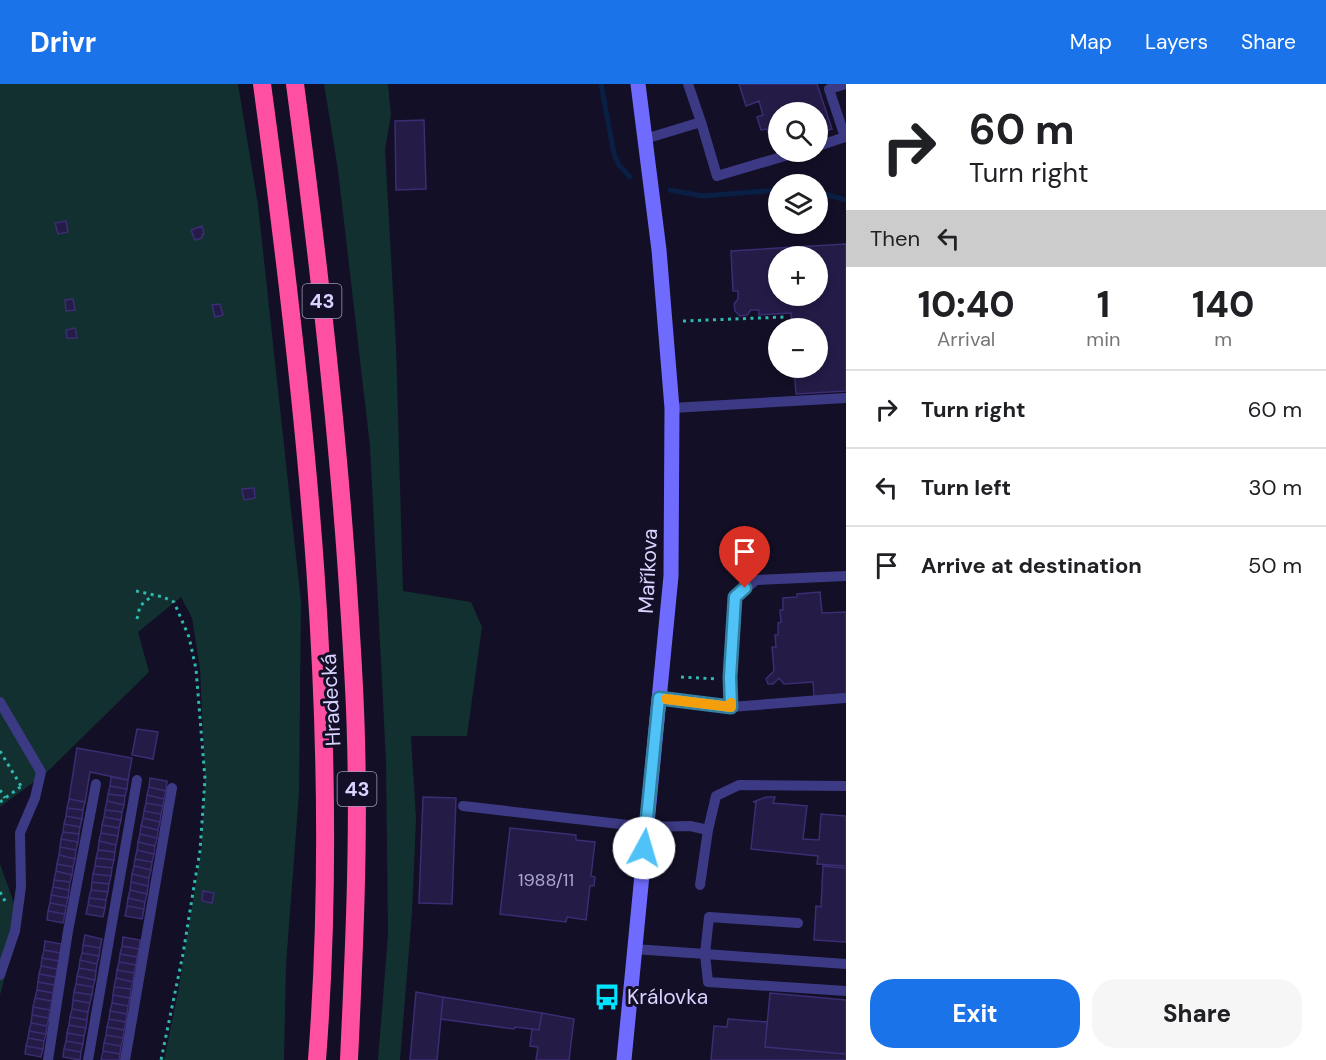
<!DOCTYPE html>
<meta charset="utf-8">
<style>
:root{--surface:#fff;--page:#f6f6f6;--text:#202124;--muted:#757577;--line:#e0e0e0;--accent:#1a73e8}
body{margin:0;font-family:"DM Sans",sans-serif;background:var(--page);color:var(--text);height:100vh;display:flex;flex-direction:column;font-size:22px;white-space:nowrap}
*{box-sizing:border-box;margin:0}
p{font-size:20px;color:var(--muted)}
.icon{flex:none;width:33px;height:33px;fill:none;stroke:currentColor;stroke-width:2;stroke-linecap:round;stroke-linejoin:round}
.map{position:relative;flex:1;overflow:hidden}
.panel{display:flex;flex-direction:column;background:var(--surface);width:480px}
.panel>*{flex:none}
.top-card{background:#fff;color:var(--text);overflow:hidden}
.fabs{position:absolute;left:768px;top:18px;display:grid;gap:12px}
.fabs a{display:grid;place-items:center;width:60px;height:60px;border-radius:50%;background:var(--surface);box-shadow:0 3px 9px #0003;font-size:30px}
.pin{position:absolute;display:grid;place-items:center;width:51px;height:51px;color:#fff;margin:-62px -26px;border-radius:50% 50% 50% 0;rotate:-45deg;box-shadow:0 0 6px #0007}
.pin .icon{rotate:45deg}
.me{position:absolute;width:66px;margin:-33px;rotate:6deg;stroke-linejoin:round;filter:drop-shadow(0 0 4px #0008)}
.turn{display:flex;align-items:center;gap:21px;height:126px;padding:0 24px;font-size:27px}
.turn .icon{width:78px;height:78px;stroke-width:2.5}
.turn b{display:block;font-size:42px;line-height:51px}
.then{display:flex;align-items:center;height:57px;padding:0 24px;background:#0003;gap:12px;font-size:22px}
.eta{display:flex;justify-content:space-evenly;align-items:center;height:102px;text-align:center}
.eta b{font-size:36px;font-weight:800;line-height:42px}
.button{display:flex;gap:12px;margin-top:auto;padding:12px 24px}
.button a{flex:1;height:69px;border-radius:24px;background:var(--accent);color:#fff;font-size:24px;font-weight:800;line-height:69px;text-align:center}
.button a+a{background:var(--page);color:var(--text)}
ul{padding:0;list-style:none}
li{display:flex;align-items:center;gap:18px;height:78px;padding:0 24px;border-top:2px solid var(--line)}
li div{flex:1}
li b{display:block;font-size:22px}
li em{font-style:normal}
header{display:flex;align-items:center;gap:36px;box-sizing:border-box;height:84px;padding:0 30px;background:var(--accent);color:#fff}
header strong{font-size:28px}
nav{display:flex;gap:33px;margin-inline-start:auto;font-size:21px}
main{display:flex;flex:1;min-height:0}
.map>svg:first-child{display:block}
.green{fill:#12302f}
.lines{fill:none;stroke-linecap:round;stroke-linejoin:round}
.stream{stroke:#0a1f44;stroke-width:5}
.building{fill:#241b47;stroke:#3b2d73;stroke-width:1.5;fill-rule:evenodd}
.path{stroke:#2fb8b0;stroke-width:3;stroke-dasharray:3 4.5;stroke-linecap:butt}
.lane{stroke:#3d3a85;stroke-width:10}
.secondary{stroke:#6f6bff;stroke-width:15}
.highway{stroke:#ff4fa3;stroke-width:18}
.route-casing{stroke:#337fa1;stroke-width:15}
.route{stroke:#4fc3f7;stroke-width:10}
.slow{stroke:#f59e0b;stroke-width:10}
.labels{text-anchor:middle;stroke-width:6;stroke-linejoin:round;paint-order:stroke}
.number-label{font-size:18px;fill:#aca6d1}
.shield{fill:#130f26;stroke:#9e99be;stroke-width:1.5}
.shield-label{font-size:20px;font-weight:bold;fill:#d9d4ff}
.street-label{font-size:21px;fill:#d9d4ff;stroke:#130f26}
.poi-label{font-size:21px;fill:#d9d4ff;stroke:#130f26;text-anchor:start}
</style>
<header>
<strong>Drivr</strong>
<nav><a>Map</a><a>Layers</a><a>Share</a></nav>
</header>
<main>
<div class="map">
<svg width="846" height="976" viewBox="0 0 846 976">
<rect width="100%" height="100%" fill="#130f26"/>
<path class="green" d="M0 0H238L258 121 301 518 299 709 286 881 284 976H164L178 908 201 767 205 695 200 585 192 534 181 513 138 548 149 588 47 688 0 723Z
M324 0H388L391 31 385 65 396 261 403 507 471 518 482 543 467 652H411L416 735 412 829 400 976H378L388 851 386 677 370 362 338 86Z
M0 780 20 836 0 911Z"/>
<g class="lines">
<path class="stream" d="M601 0 614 70 619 81 630 93
M670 106 703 112 778 106
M818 108 846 116"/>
</g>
<path class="building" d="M739 0H817L832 45 818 49V28H778V61L773 63 767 45 761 46 757 33 763 31 759 17 746 22Z
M424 36 426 105 396 106 395 37Z
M66 137 68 148 58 150 55 139Z
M202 142 204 150 202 151V154L195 156 191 146Z
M846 160V307L796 310 794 284H818V244H792L791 229 759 231V226H751L747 231 740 232 735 227 734 220 738 215V207H733L731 167ZM778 172H818V212H778Z
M73 215 75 226 66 227 65 216Z
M220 220 223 231 215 233 212 221Z
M75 244 77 254H67L66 246Z
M254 404 255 414 244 416 242 405Z
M820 508 822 529 846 528V610L814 612 813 598 784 600 779 594 773 600H768L766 595 774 587 772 563H776L775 551H778V539L781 538 780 526H783V514L797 513V510Z
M137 645 158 648 153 675 132 671Z
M77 664 132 674 128 696 90 688 85 718 69 715Z
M111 693 128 696 127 705 110 702Z
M150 694 167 697 166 707 149 703Z
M110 702 127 705 125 712 108 710Z
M149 703 166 707 164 715 147 711Z
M108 710 125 712 124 721 107 717Z
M147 711 164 715 163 722 146 719Z
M423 713 456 714 452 820 419 819Z
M766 713H775L773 719 807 722 803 755 819 756 821 730 846 732V782L817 780 818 772 751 765 756 718H753Z
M69 715 85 718 83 726 67 724Z
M107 717 124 721 122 728 105 726Z
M146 719 163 722 161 730 144 727Z
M67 724 83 726 82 735 66 732Z
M105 726 122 728 121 736 104 733Z
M144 727 161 730 160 738 143 734Z
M66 732 82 735 80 743 64 740Z
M104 733 121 736 119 744 102 741Z
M143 734 160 738 158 746 141 742Z
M64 740 80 743 79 750 63 748Z
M102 741 119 744 118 752 101 749Z
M141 742 158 746 157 754 140 750Z
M510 744 576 751V756L595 758 591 792 595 793 594 802H590L586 836 567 833 566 838 500 830Z
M63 748 79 750 78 758 61 755Z
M101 749 118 752 116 761 99 757Z
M140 750 157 754 155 762 138 758Z
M61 755 78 758 76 766 60 763Z
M99 757 116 761 115 768 98 766Z
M138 758 155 762 154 770 137 766Z
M60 763 76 766 75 775 59 771Z
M98 766 115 768 114 776 96 774Z
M137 766 154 770 152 778 135 775Z
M59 771 75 775 73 783 57 780Z
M96 774 114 776 112 784 95 782Z
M135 775 152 778 151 786 134 782Z
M57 780 73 783 72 791 56 787Z
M95 782 112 784 111 792 93 790Z
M134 782 151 786 149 794 132 790Z
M823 782 846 784V858L814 856 816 822 821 823Z
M56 787 72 791 70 798 54 796Z
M93 790 111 792 109 800 92 798Z
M132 790 149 794 148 802 131 798Z
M54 796 70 798 69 806 53 803Z
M92 798 109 800 108 808 91 806Z
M131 798 148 802 147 810 130 806Z
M53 803 69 806 68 814 51 811Z
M91 806 108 808 106 816 89 814Z
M130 806 147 810 145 818 128 814Z
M203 807 214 809 212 819 202 817Z
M51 811 68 814 66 822 50 819Z
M89 814 106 816 105 824 88 821Z
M128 814 145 818 144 825 127 822Z
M50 819 66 822 65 830 48 827Z
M88 821 105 824 103 833 86 830Z
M127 822 144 825 142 835 125 832Z
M48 827 65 830 63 839 47 836Z
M85 851 102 855 100 864 83 861Z
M123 853 140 856 139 865 122 862Z
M45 857 62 860 60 869 44 866Z
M83 861 100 864 99 872 82 869Z
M122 862 139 865 137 873 120 870Z
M44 866 60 869 59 877 42 874Z
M82 869 99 872 97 880 80 876Z
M120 870 137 873 136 881 119 878Z
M42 874 59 877 57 885 41 882Z
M80 876 97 880 96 887 79 884Z
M119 878 136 881 134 889 117 886Z
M41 882 57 885 56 893 39 890Z
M79 884 96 887 95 896 77 892Z
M117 886 134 889 133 898 116 894Z
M39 890 56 893 54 901 38 898Z
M77 892 95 896 93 903 76 900Z
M116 894 133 898 131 905 114 903Z
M38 898 54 901 53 909 37 906Z
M76 900 93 903 92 911 74 908Z
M114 903 131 905 130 914 113 911Z
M37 906 53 909 52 917 35 914Z
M74 908 92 911 90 919 73 916Z
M416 908 443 913 437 976H410Z
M770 909 846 916V970L765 963Z
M113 911 130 914 128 922 112 919Z
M443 913 542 929 539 946 515 943 514 945 441 935Z
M35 914 52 917 50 926 33 923Z
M73 916 90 919 88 928 72 925Z
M112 919 128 922 127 930 110 927Z
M33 923 50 926 49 934 32 931Z
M72 925 88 928 87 936 70 933Z
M110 927 127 930 126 938 109 935Z
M542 929 574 935 569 976H536L538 963 530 962 532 945 539 946Z
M32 931 49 934 47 942 31 939Z
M70 933 87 936 86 944 69 941Z
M109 935 126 938 124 946 107 943Z
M728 935 767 938 765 963 846 970V976H711L714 942 727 943Z
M31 939 47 942 46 950 29 947Z
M69 941 86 944 84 952 67 949Z
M107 943 124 946 123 954 106 951Z
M29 947 46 950 44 957 28 954Z
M67 949 84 952 83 960 66 957Z
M106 951 123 954 121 962 104 959Z
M28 954 44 957 43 965 26 962Z
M66 957 83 960 81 968 64 965Z
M104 959 121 962 120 970 103 967Z
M26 962 43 965 41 973 25 970Z
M64 965 81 968 80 976 63 973Z
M103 967 120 970 119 976H101Z"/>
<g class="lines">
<path class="path" d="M683 237 785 233
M136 507 163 513 174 518 189 553 196 585 205 695 200 767 195 796 183 870 161 976
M137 535 140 522 153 511
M681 593 718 595
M0 667 21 702
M0 706 5 714
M0 718 23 701
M0 808 5 817"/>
<path class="lane" d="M688 0 701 38
M645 55 701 38 717 92 798 68
M818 62 845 53 829 5 846 0
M672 324 846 314
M659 614 731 623 846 614
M0 618 41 688 35 714 20 749 21 803 15 847 0 891
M731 623 730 593 735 513 756 496 846 492
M463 722 646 743 690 742 708 746
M700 801 708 746 716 712 739 701 846 702
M798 839 709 833 705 870 846 880
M634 865 705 870 708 898 846 907
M48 976 68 847 96 700
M88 976 137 696
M125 976 172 704"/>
<path class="secondary" d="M624 976 671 492 672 324 659 166 638 0"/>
<path class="highway" d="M262 0C306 323 342 650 317 976
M295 0C318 172 338 345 349 519 352 564 355 610 356 656 359 763 354 869 349 976"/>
</g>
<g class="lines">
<g class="route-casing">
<path id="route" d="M644 764 659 614 731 623 730 593 735 513 745 504"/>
</g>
<use href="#route" class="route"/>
<path class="slow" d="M666 615 731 623V619"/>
</g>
<defs>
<g id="bus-bare" transform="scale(2.07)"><path d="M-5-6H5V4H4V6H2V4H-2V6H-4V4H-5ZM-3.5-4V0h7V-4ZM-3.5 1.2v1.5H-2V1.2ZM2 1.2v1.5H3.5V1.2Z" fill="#00e5ff" stroke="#130f26" stroke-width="2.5" paint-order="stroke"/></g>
</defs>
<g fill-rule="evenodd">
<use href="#bus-bare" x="607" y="913"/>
</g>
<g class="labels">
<g class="number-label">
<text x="546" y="802">1988/11</text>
</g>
<g class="shield">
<rect x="302.5" y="200" width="39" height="34" rx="4.5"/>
<rect x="337.5" y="688" width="39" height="34" rx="4.5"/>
</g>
<g class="shield-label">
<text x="322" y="224">43</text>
<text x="357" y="712">43</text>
</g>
<g class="street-label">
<text transform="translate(648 487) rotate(-87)" y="7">Maříkova</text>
<text transform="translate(331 616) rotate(-93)" y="7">Hradecká</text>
</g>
<g class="poi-label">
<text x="627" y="920">Královka</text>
</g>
</g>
</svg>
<div class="fabs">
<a><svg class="icon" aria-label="search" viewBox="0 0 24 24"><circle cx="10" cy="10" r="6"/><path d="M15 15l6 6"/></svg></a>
<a><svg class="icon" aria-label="layers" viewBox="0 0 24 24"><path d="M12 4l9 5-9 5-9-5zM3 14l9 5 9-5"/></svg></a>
<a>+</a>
<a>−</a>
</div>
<div class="pin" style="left:745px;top:504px;background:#d93025"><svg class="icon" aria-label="arrive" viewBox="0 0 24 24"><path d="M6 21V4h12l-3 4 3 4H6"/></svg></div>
<svg class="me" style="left:644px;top:764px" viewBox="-20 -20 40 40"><circle r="19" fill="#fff"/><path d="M0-13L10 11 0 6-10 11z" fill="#4fc3f7"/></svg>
</div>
<section class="panel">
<div class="top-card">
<div class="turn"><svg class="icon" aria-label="right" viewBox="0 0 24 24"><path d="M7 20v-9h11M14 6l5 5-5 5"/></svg><div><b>60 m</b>Turn right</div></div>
<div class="then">Then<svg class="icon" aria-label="left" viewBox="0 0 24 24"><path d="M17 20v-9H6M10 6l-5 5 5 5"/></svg></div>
</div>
<div class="eta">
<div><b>10:40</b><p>Arrival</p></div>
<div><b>1</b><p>min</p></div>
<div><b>140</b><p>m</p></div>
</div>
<ul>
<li><svg class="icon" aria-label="right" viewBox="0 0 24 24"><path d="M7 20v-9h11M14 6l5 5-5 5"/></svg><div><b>Turn right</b></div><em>60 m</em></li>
<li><svg class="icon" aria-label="left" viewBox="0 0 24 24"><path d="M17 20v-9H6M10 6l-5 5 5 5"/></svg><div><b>Turn left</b></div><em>30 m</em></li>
<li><svg class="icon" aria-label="arrive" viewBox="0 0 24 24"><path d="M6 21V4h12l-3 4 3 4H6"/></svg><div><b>Arrive at destination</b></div><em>50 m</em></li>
</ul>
<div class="button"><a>Exit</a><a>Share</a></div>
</section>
</main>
